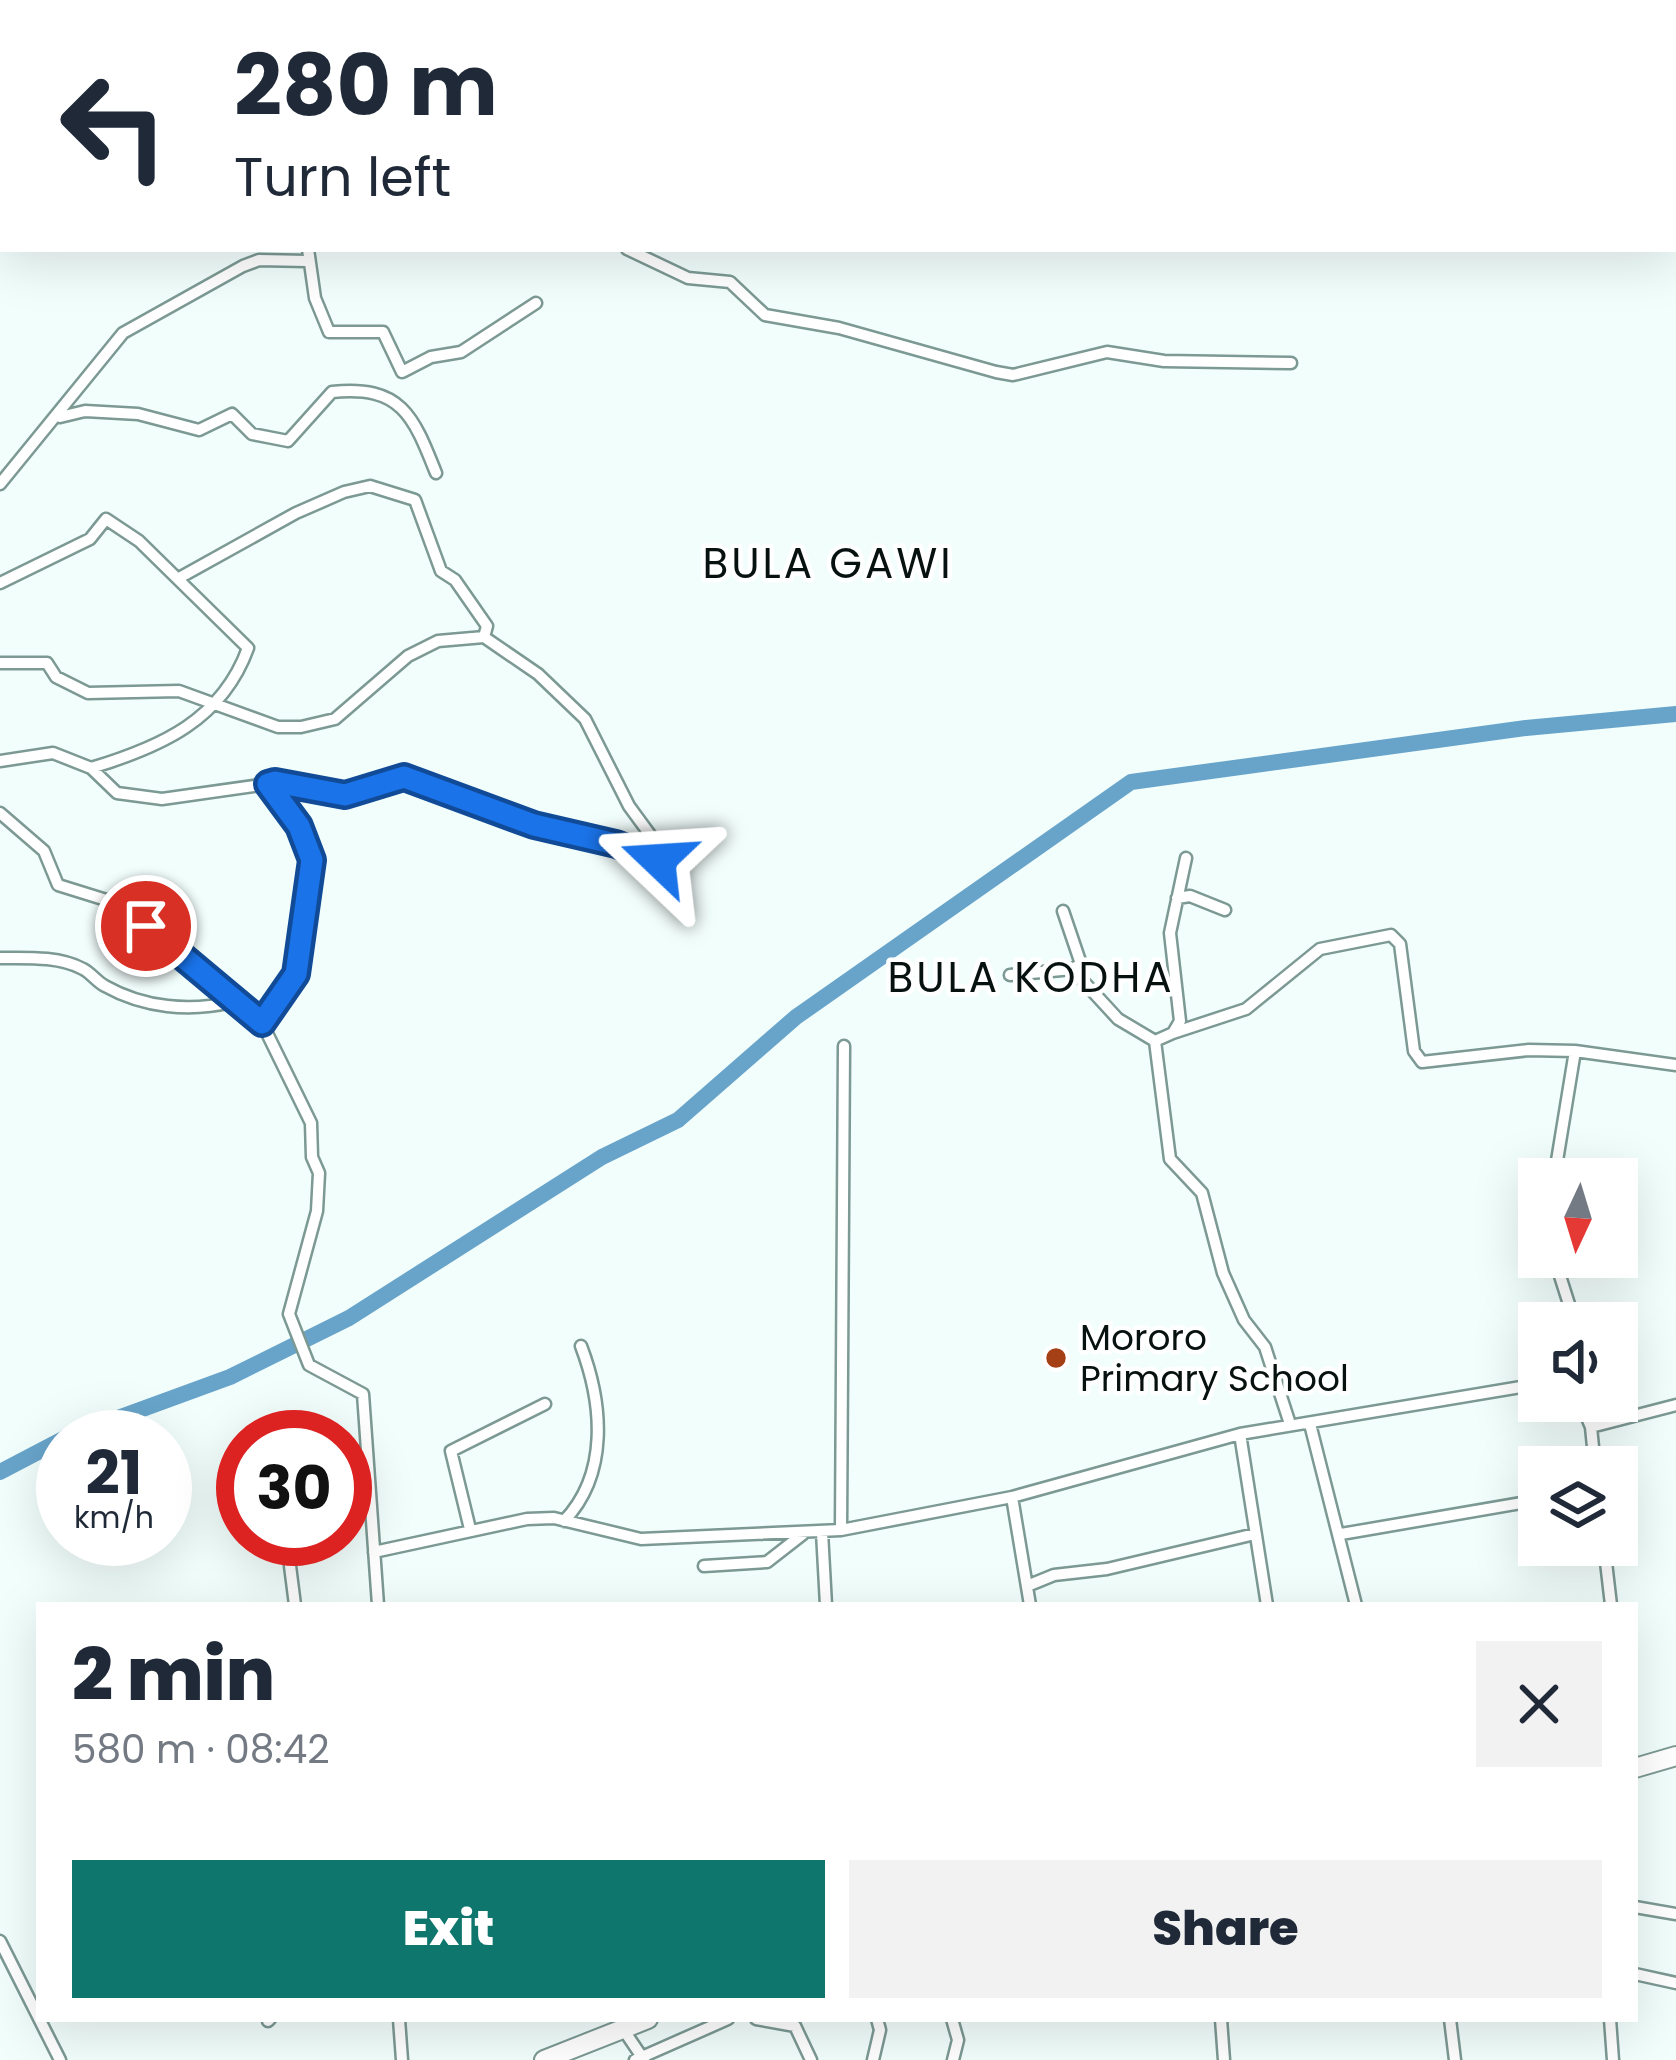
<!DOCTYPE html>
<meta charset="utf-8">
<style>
:root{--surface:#fff;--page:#f2f2f3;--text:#1f2937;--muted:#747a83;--accent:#0f766e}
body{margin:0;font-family:Poppins,sans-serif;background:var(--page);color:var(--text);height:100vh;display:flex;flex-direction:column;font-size:45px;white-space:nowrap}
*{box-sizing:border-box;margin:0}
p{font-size:39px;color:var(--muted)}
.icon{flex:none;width:66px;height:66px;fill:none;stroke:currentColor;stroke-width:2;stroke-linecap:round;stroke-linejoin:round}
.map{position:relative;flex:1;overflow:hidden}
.details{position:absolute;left:36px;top:1602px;width:1602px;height:420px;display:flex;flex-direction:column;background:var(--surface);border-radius:0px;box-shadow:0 12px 48px #0002}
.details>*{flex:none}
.guide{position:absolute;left:0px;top:0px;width:1677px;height:252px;box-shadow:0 12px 48px #0002;background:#fff;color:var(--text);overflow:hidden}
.needle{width:78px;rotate:184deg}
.fabs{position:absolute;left:1518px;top:1158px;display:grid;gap:24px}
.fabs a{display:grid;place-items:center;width:120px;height:120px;border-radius:0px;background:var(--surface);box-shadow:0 12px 48px #0002;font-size:60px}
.speed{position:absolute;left:36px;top:1410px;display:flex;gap:24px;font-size:60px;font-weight:700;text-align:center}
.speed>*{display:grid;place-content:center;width:156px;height:156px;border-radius:50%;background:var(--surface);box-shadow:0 12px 48px #0002;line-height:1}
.speed small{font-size:30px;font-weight:400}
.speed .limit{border:18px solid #d22;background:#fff;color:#111}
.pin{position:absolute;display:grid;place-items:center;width:102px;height:102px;color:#fff;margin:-51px;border:6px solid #fff;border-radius:50%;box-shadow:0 3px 12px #0007}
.me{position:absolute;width:132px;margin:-66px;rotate:290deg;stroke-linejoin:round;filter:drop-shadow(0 0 9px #0008)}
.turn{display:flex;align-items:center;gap:42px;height:252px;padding:0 36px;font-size:54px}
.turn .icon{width:156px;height:156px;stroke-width:2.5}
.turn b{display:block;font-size:84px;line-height:102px}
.round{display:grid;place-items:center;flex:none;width:126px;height:126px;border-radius:0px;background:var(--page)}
.overview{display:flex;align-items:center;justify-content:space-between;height:204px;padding:0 36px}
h1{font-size:72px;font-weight:800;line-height:90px}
.button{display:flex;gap:24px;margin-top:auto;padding:24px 36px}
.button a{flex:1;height:138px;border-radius:0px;background:var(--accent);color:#fff;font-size:48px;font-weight:800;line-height:138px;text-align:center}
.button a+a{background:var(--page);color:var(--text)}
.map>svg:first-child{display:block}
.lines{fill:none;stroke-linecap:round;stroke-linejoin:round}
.river{stroke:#68a4ca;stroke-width:16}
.street-casing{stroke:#7c9993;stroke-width:15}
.highway-casing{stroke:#7c9993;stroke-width:22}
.street{stroke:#fff;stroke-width:10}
.highway{stroke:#fff;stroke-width:18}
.route-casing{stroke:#114b97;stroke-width:30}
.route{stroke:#1a73e8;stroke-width:21}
.poi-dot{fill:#a53f15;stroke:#fff;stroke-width:4.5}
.labels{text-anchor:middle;stroke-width:9;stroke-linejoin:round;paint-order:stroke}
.poi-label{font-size:36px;fill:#07110f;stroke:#fff;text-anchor:start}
.quarter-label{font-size:42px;letter-spacing:3px;fill:#07110f;stroke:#fff}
</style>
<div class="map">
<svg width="1676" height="2060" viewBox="0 0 1676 2060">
<rect width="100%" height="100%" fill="#f2fefc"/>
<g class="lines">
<path class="river" d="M66 1437 230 1377 349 1318 602 1157 678 1120 796 1017 1131 782 1526 728 1676 714
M0 1472 63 1439"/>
<g class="street-casing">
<path id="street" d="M227 0 228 3
M308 249 315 298 329 332H383L402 372 431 357 461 352 536 303
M627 249 688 278 730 282 765 315 839 328 996 372 1013 375 1107 352 1164 361 1291 363
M60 417 85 411 138 414 199 430 232 414 252 434 288 441 332 392C401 385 413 415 436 473
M0 484 123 333 243 266 259 260 307 261
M179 578 296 513 344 492 370 486 415 500 441 571 455 580 487 626 484 637
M0 583 90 539 106 519 139 541 248 648C222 720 161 747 91 768
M0 663H47L56 677 88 693 179 691 278 727H301L335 719 408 656 438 641 484 637 538 674 585 719 629 806 659 847 658 860 616 844 534 825 404 777 345 795 275 783 162 799 117 793 91 768 53 753 0 761
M0 813 44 851 58 885 132 908 232 1002
M1186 858 1170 933 1180 1021 1173 1033 1155 1041 1170 1159 1202 1193 1223 1273 1244 1320 1265 1347 1290 1424
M1177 898 1190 896 1225 910
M1063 911 1081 964 1072 969
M0 958C26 958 59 956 83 969 91 973 97 982 105 986 144 1008 190 1012 232 1002L262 1023 311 1123 312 1157 319 1173 317 1211 289 1314 309 1365 363 1394 378 1605
M1010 975 1072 969 1118 1019 1155 1041
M262 1023 296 974 312 860 299 826 268 784
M1173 1033 1246 1009 1320 949 1391 935 1400 944 1414 1051 1422 1062 1529 1050 1575 1051
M1554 1179 1575 1051 1676 1065
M1554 1257 1575 1323
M1580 1401 1591 1427 1595 1467
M1310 1424 1356 1605
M1591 1427 1676 1405
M1240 1434 1267 1605
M1012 1497 1030 1605
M564 1521C609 1474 603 1404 581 1346
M470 1529 451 1451 545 1404
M841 1530 844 1046
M822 1532 826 1605
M1341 1534 1539 1500
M1604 1545 1611 1605
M288 1550 295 1605
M374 1552 527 1519 554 1518 641 1539 841 1530 1012 1497 1240 1434 1539 1384
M704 1566 767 1562 803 1534
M1027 1586 1054 1575 1107 1569 1255 1534
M1635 1907 1676 1914
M0 1941 60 2060
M1635 1974 1676 1983
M399 2019 402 2060
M756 2019 795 2026 811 2060
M952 2019 958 2040 953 2060
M1221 2019 1224 2060
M1450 2019 1455 2060
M1610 2019 1613 2060
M268 2021 270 2019
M623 2029 644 2060
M635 2060 728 2019
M873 2060 880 2030 877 2019"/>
</g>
<g class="highway-casing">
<path id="highway" d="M1635 1768 1676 1756
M544 2060 648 2019"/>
</g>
<use href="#street" class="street"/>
<use href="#highway" class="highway"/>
</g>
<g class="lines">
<g class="route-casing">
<path id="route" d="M146 926 262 1023 296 974 312 860 299 826 268 784 275 782 345 795 404 777 534 825 616 844 658 860"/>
</g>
<use href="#route" class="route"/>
</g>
<circle class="poi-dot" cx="1056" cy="1358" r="12"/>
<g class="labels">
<g class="poi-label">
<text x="1080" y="1350">Mororo<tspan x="1080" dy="41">Primary School</tspan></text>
</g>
<g class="quarter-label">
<text x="828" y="578">BULA GAWI</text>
<text x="1031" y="992">BULA KODHA</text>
</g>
</g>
</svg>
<div class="fabs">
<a><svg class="needle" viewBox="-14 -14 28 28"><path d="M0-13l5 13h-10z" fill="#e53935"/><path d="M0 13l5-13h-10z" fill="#747a83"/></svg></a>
<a><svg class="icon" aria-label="sound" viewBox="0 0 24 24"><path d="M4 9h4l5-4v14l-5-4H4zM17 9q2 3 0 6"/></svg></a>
<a><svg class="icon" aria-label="layers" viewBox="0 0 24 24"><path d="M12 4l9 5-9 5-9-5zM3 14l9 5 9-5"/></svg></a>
</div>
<div class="speed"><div>21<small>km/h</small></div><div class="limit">30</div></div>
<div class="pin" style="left:146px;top:926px;background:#d93025"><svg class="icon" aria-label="arrive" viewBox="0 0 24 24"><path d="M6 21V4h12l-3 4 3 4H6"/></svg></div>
<svg class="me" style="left:658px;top:860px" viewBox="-20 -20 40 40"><path d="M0-17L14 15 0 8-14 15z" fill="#1a73e8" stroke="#fff" stroke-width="4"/></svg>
<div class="guide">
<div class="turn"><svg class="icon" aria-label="left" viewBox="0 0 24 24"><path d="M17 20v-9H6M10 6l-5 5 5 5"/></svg><div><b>280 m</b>Turn left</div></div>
</div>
<section class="details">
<div class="overview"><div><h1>2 min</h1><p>580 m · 08:42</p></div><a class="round"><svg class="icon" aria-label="close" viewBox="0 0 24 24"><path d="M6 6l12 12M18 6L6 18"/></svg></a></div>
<div class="button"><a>Exit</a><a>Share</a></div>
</section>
</div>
